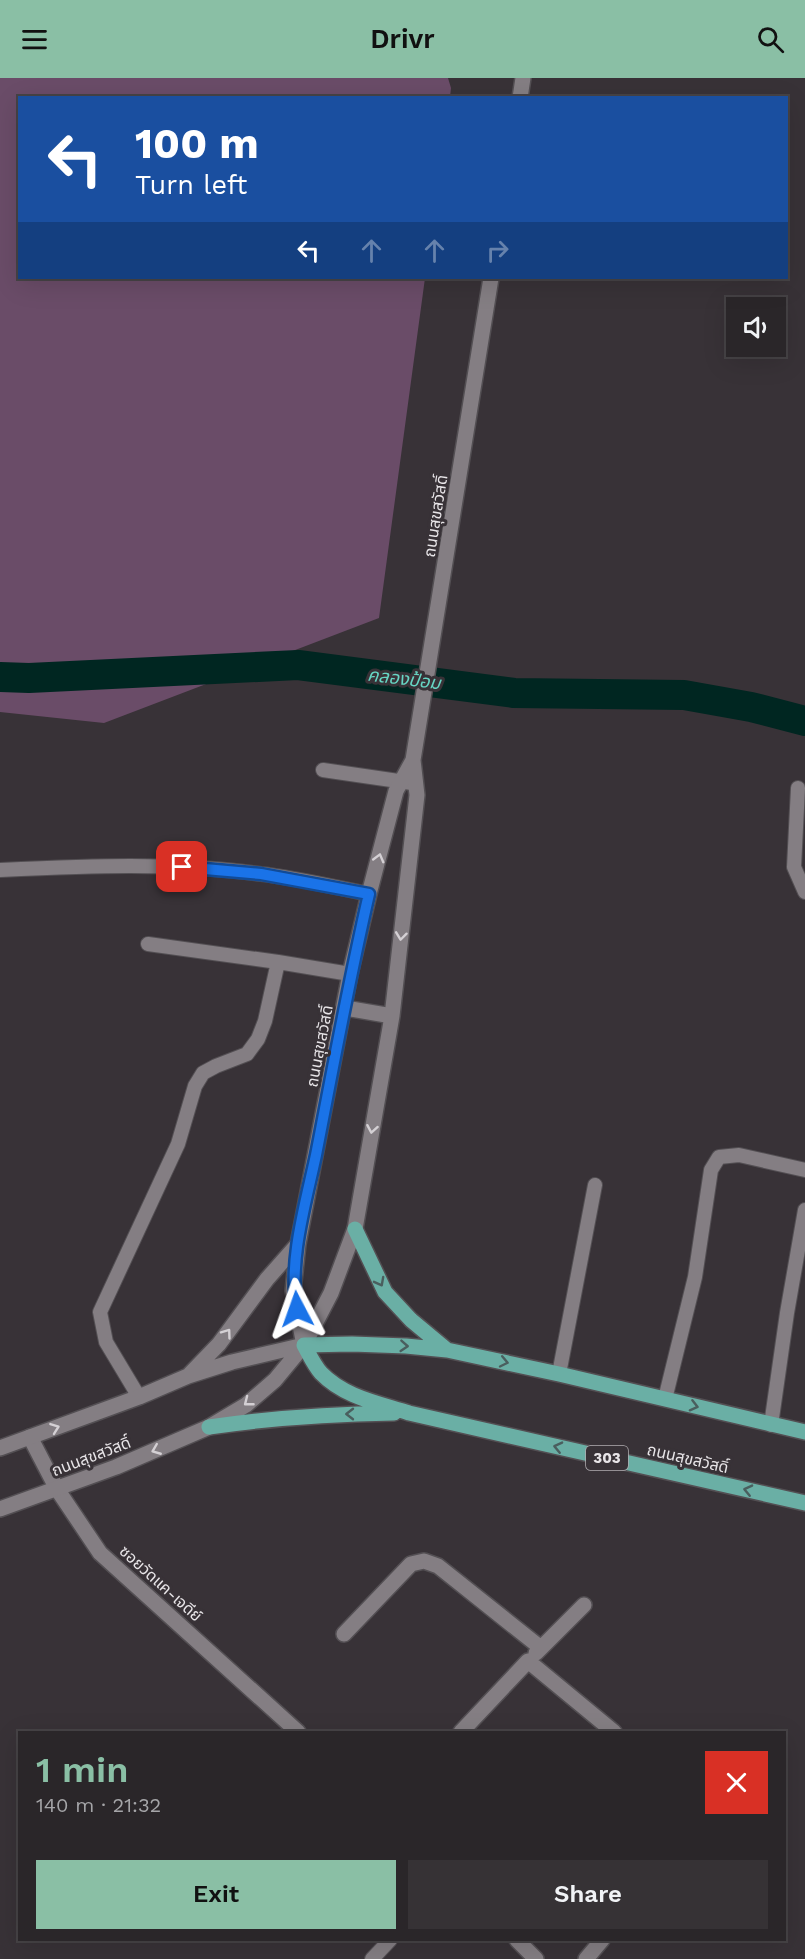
<!DOCTYPE html>
<meta charset="utf-8">
<style>
:root{--surface:#2a2629;--page:#363235;--text:#f1f3f6;--muted:#a5a5a8;--line:#464346;--accent:#8abfa5}
body{margin:0;font-family:"Work Sans","Noto Sans Thai",sans-serif;background:var(--page);color:var(--text);height:100vh;display:flex;flex-direction:column;font-size:22px;white-space:nowrap}
*{box-sizing:border-box;margin:0}
p{font-size:20px;color:var(--muted)}
.icon{flex:none;width:33px;height:33px;fill:none;stroke:currentColor;stroke-width:2;stroke-linecap:round;stroke-linejoin:round}
.map{position:relative;flex:1;overflow:hidden}
.panel{position:absolute;left:18px;top:1653px;width:768px;height:210px;display:flex;flex-direction:column;background:var(--surface);border-radius:0px;box-shadow:0 6px 24px #0002,0 0 0 2px var(--line)}
.panel>*{flex:none}
.top-card{position:absolute;left:18px;top:18px;width:770px;height:183px;border-radius:0px;box-shadow:0 6px 24px #0002,0 0 0 2px var(--line);background:#1a4fa0;color:#fff;overflow:hidden}
.fabs{position:absolute;left:726px;top:219px;display:grid;gap:12px}
.fabs a{display:grid;place-items:center;width:60px;height:60px;border-radius:0px;background:var(--surface);box-shadow:0 6px 24px #0002,0 0 0 2px var(--line);font-size:30px}
.pin{position:absolute;display:grid;place-items:center;width:51px;height:51px;color:#fff;margin:-26px;border-radius:12px;box-shadow:0 3px 9px #0006}
.me{position:absolute;width:66px;margin:-33px;rotate:356deg;stroke-linejoin:round;filter:drop-shadow(0 0 4px #0008)}
.turn{display:flex;align-items:center;gap:21px;height:126px;padding:0 18px;font-size:27px}
.turn .icon{width:78px;height:78px;stroke-width:2.5}
.turn b{display:block;font-size:42px;line-height:51px}
.lanes{display:flex;align-items:center;height:57px;padding:0 18px;background:#0003;justify-content:center;gap:30px;direction:ltr}
.lanes .off{opacity:.35}
.round{display:grid;place-items:center;flex:none;width:63px;height:63px;border-radius:0px;background:var(--page)}
.overview{display:flex;align-items:center;justify-content:space-between;height:102px;padding:0 18px}
h1{font-size:36px;font-weight:600;line-height:45px;color:var(--accent)}
.primary-button{display:flex;gap:12px;margin-top:auto;padding:12px 18px}
.primary-button a{flex:1;height:69px;border-radius:0px;background:var(--accent);color:#111;font-size:24px;font-weight:600;line-height:69px;text-align:center}
.primary-button a+a{background:var(--page);color:var(--text)}
header{display:flex;justify-content:space-between;align-items:center;height:78px;padding:0 18px;background:var(--accent);color:#111;font-size:27px;font-weight:600}
.map>svg:first-child{display:block}
.green{fill:#6a4c68}
.lines{fill:none;stroke-linecap:round;stroke-linejoin:round}
.canal{stroke:#002621;stroke-width:30}
.service-casing{stroke:#534f53;stroke-width:16}
.minor-casing{stroke:#534f53;stroke-width:18}
.secondary-casing{stroke:#534f53;stroke-width:18}
.primary-casing{stroke:#534f53;stroke-width:18}
.service{stroke:#847e83;stroke-width:14}
.minor{stroke:#847e83;stroke-width:15}
.secondary{stroke:#847e83;stroke-width:15}
.primary{stroke:#6aafa5;stroke-width:15}
.oneway{stroke:#d4d0d4}
.oneway2{stroke:#4a5e5e}
.route-casing{stroke:#114b97;stroke-width:15}
.route{stroke:#1a73e8;stroke-width:10}
.labels{text-anchor:middle;stroke-width:6;stroke-linejoin:round;paint-order:stroke}
.shield{fill:#383237;stroke:#b3afb3;stroke-width:1.5}
.shield-label{font-size:15px;font-weight:bold;fill:#e8e5e8}
.street-label{font-size:16px;fill:#e8e5e8;stroke:#383237}
.water-label{font-size:18px;font-style:italic;fill:#67d6c4;stroke:#383237}
</style>
<header><svg class="icon" aria-label="menu" viewBox="0 0 24 24"><path d="M4 6h16M4 12h16M4 18h16"/></svg>Drivr<svg class="icon" aria-label="search" viewBox="0 0 24 24"><circle cx="10" cy="10" r="6"/><path d="M15 15l6 6"/></svg></header>
<div class="map">
<svg width="805" height="1881" viewBox="0 0 805 1881">
<rect width="100%" height="100%" fill="#383237"/>
<path class="green" d="M0 0H448L451 10 450 19 20 20V200H425L379 540 104 645 0 634Z"/>
<g class="lines">
<path class="canal" d="M0 599 29 600 298 587 514 615 684 617 751 629 805 643"/>
<g class="service-casing">
<path id="service" d="M323 692 412 705
M798 710 794 789 805 814
M0 792C87 788 174 784 261 796 297 800 333 809 369 816
M148 866 278 884 350 896
M559 1296 595 1107
M139 1319 106 1264 100 1234 178 1066 195 1008 203 995 216 988 247 976 258 961 265 943 278 884
M665 1321 695 1199 711 1092 719 1079 739 1077 805 1092
M771 1347 787 1235 805 1132
M372 1881 390 1862"/>
</g>
<g class="minor-casing">
<path id="minor" d="M30 1359 57 1411 100 1475 298 1654
M344 1556 411 1486 424 1483 438 1488 541 1570
M536 1575 584 1527
M461 1654 528 1583 614 1654
M517 1862 536 1881
M586 1881 602 1862"/>
</g>
<g class="secondary-casing">
<path id="secondary" d="M520 20 523 0
M345 930 392 938
M304 1267 293 1213 298 1166 350 896 369 816 396 713 413 682 491 200
M190 1296 219 1266 267 1201 298 1166
M0 1370 139 1319 188 1298 232 1284 304 1267
M0 1431 116 1389 209 1349 246 1327 275 1302 304 1267 331 1215 355 1151 392 938 417 717 413 682"/>
</g>
<g class="primary-casing">
<path id="primary" d="M355 1151 385 1214 411 1242 447 1272
M209 1349C271 1340 332 1336 394 1335
M805 1354 559 1296 447 1272 406 1268 352 1266 304 1267C309 1276 314 1287 321 1295 344 1319 378 1325 409 1335L805 1425"/>
</g>
<use href="#service" class="service"/>
<use href="#minor" class="minor"/>
<use href="#secondary" class="secondary"/>
<use href="#primary" class="primary"/>
</g>
<defs><path id="oneway-chevron" d="M-2-3.5L2.5 0L-2 3.5" fill="none" stroke-width="1.6" stroke-linecap="round" stroke-linejoin="round" transform="scale(1.5)"/></defs>
<g class="oneway">
<use href="#oneway-chevron" transform="translate(379 780) rotate(-75)"/>
<use href="#oneway-chevron" transform="translate(401 858) rotate(97)"/>
<use href="#oneway-chevron" transform="translate(372 1051) rotate(100)"/>
<use href="#oneway-chevron" transform="translate(227 1255) rotate(-54)"/>
<use href="#oneway-chevron" transform="translate(248 1324) rotate(142)"/>
<use href="#oneway-chevron" transform="translate(55 1350) rotate(-20)"/>
<use href="#oneway-chevron" transform="translate(156 1372) rotate(158)"/>
</g>
<g class="oneway2">
<use href="#oneway-chevron" transform="translate(380 1204) rotate(62)"/>
<use href="#oneway-chevron" transform="translate(404 1268) rotate(4)"/>
<use href="#oneway-chevron" transform="translate(504 1284) rotate(12)"/>
<use href="#oneway-chevron" transform="translate(694 1328) rotate(14)"/>
<use href="#oneway-chevron" transform="translate(350 1336) rotate(180)"/>
<use href="#oneway-chevron" transform="translate(558 1369) rotate(-167)"/>
<use href="#oneway-chevron" transform="translate(748 1412) rotate(-167)"/>
</g>
<g class="lines">
<g class="route-casing">
<path id="route" d="M182 789 261 796 369 816C349 902 333 990 316 1077 306 1124 288 1183 297 1231"/>
</g>
<use href="#route" class="route"/>
</g>
<g class="labels">
<rect class="shield" x="586" y="1368" width="42" height="24" rx="4.5"/>
<g class="shield-label">
<text x="607" y="1385">303</text>
</g>
<g class="street-label">
<text transform="translate(435 438) rotate(-81)" y="6">ถนนสุขสวัสดิ์</text>
<text transform="translate(319 968) rotate(-79)" y="6">ถนนสุขสวัสดิ์</text>
<text transform="translate(91 1378) rotate(-21)" y="6">ถนนสุขสวัสดิ์</text>
<text transform="translate(688 1380) rotate(13)" y="6">ถนนสุขสวัสดิ์</text>
<text transform="translate(161 1505) rotate(42)" y="6">ซอยวัดแค-เจดีย์</text>
</g>
<g class="water-label">
<text transform="translate(404 601) rotate(7)" y="6">คลองป้อม</text>
</g>
</g>
</svg>
<div class="fabs">
<a><svg class="icon" aria-label="sound" viewBox="0 0 24 24"><path d="M4 9h4l5-4v14l-5-4H4zM17 9q2 3 0 6"/></svg></a>
</div>
<div class="pin" style="left:182px;top:789px;background:#d93025"><svg class="icon" aria-label="arrive" viewBox="0 0 24 24"><path d="M6 21V4h12l-3 4 3 4H6"/></svg></div>
<svg class="me" style="left:297px;top:1231px" viewBox="-20 -20 40 40"><path d="M0-17L14 15 0 8-14 15z" fill="#1a73e8" stroke="#fff" stroke-width="4"/></svg>
<div class="top-card">
<div class="turn"><svg class="icon" aria-label="left" viewBox="0 0 24 24"><path d="M17 20v-9H6M10 6l-5 5 5 5"/></svg><div><b>100 m</b>Turn left</div></div>
<div class="lanes"><svg class="icon" aria-label="left" viewBox="0 0 24 24"><path d="M17 20v-9H6M10 6l-5 5 5 5"/></svg><svg class="icon off" aria-label="ahead" viewBox="0 0 24 24"><path d="M12 20V5M6 11l6-6 6 6"/></svg><svg class="icon off" aria-label="ahead" viewBox="0 0 24 24"><path d="M12 20V5M6 11l6-6 6 6"/></svg><svg class="icon off" aria-label="right" viewBox="0 0 24 24"><path d="M7 20v-9h11M14 6l5 5-5 5"/></svg></div>
</div>
<section class="panel">
<div class="overview"><div><h1>1 min</h1><p>140 m · 21:32</p></div><a class="round" style="background:#d93025;color:#fff"><svg class="icon" aria-label="close" viewBox="0 0 24 24"><path d="M6 6l12 12M18 6L6 18"/></svg></a></div>
<div class="primary-button"><a>Exit</a><a>Share</a></div>
</section>
</div>
